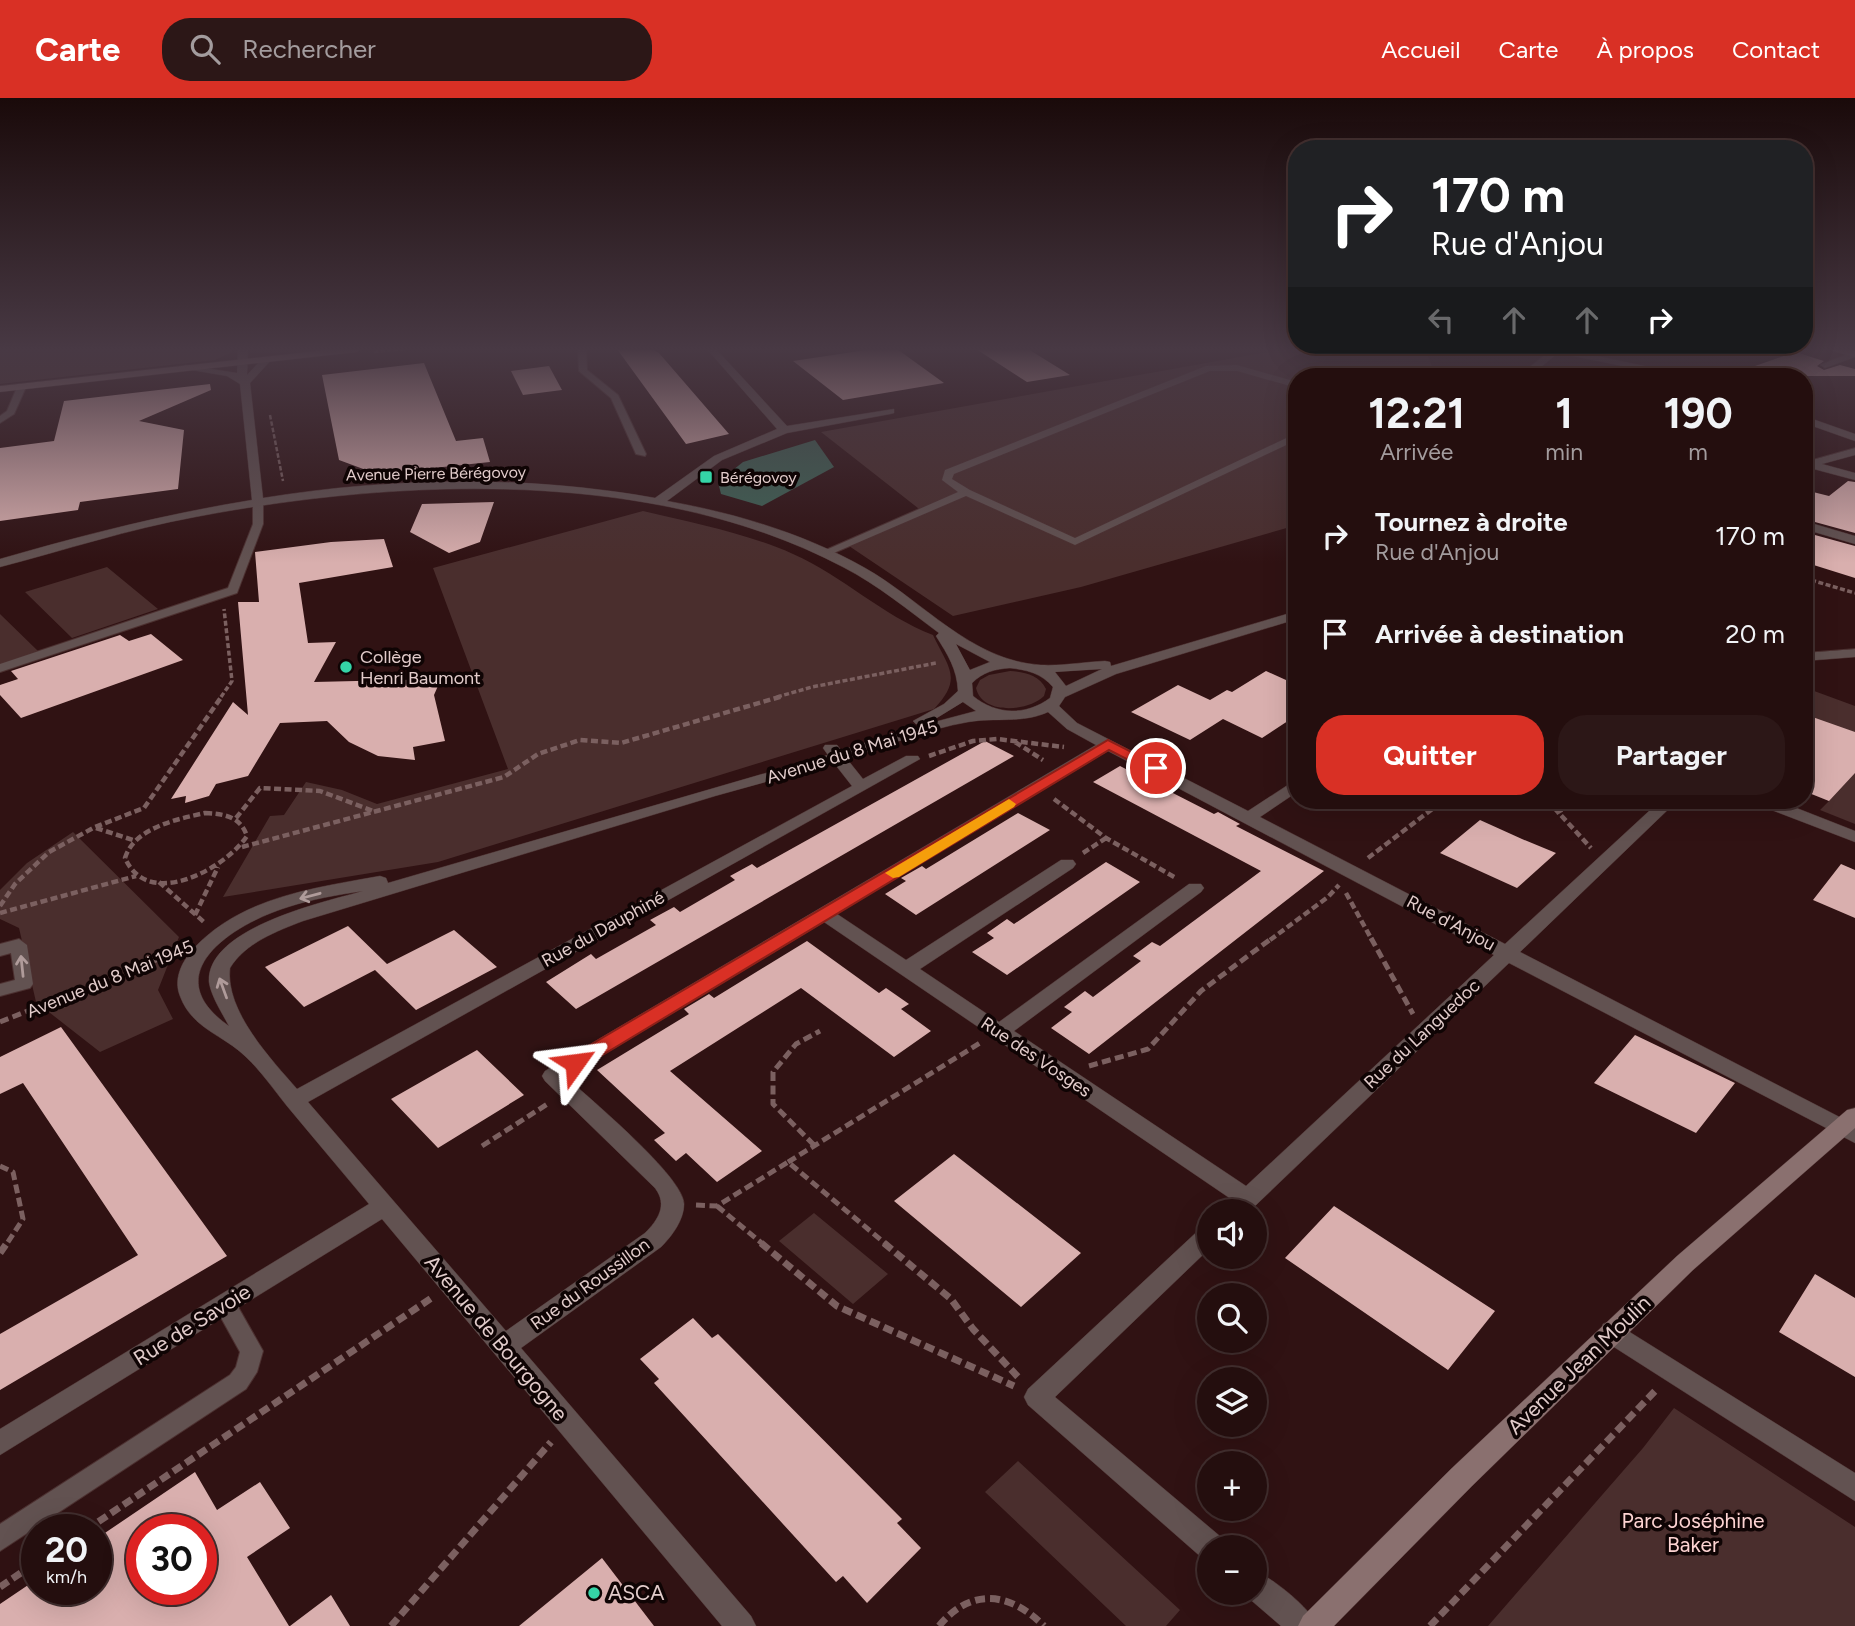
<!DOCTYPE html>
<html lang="fr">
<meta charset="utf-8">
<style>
:root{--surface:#240e0e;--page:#2c1717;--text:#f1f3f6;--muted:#a39c9e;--line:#412e2e;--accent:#d93025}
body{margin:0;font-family:Figtree,sans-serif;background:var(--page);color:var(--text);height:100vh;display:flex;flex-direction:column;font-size:26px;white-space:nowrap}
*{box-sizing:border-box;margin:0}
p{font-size:23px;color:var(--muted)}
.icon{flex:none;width:38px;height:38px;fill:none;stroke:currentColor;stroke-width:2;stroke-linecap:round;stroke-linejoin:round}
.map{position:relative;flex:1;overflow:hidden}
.drawer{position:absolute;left:1288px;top:270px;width:525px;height:441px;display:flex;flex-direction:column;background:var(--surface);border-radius:28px;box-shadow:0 7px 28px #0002,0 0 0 2px var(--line)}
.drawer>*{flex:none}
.hud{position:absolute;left:1288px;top:42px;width:525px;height:214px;border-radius:28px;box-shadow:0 7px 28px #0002,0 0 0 2px var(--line);background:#202124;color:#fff;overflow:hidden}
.tools{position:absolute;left:1197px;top:1101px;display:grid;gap:14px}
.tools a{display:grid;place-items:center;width:70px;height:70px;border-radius:50%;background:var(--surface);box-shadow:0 7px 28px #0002,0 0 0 2px var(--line);font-size:35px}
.speed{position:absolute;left:21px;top:1416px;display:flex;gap:14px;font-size:35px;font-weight:700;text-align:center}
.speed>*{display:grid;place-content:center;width:91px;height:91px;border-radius:50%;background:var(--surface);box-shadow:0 7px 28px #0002,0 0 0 2px var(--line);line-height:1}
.speed small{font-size:18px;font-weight:400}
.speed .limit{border:10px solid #d22;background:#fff;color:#111}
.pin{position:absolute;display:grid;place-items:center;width:60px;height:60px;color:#fff;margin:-30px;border:4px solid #fff;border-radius:50%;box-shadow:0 2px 7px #0007}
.me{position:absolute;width:77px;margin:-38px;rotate:59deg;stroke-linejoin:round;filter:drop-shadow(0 0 5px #0008)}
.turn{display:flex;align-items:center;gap:24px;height:147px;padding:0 28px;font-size:32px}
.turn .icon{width:91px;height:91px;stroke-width:2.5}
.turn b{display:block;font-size:49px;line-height:60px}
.lanes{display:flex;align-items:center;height:66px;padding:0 28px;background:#0003;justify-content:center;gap:35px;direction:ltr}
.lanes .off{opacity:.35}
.eta{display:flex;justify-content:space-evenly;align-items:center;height:119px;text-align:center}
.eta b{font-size:42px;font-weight:700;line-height:49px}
.cta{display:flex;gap:14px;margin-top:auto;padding:14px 28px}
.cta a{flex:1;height:80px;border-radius:28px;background:var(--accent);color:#fff;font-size:28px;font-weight:700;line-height:80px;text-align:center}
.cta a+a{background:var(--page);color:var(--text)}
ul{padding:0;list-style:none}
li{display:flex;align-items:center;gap:21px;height:98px;padding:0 28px}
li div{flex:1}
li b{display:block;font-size:26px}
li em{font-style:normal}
header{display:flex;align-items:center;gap:42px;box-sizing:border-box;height:98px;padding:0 35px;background:var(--accent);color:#fff}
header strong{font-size:33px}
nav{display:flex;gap:38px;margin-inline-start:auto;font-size:24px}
.search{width:490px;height:63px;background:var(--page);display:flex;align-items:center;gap:18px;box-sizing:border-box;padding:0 24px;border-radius:28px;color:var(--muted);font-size:26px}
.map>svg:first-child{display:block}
.green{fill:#4a2e2d}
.water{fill:#3f6456}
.building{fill:#d9afae;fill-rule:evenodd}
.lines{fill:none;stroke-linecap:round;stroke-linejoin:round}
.lane-casing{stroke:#4c3030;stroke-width:2}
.street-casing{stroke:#4c3030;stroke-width:1}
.secondary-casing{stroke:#4c3030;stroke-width:1}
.path-far4{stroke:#7b6060;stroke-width:2.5;stroke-dasharray:4.5 2;stroke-linecap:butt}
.path-far3{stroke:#7b6060;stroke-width:3.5;stroke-dasharray:5 2.5;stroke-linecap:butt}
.path-far2{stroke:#7b6060;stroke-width:4.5;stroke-dasharray:7 3.5;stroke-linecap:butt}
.path-far1{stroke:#7b6060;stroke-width:5;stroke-dasharray:9 4.5;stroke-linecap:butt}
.path{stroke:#7b6060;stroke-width:7;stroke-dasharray:10 5;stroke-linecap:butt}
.lane{fill:#625251;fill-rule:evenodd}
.street{fill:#625251;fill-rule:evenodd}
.secondary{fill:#8a706f;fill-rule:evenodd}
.oneway{stroke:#af9b9a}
.route{fill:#d93025;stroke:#8d1f18;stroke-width:2}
.slow{fill:#f59e0b}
.poi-dot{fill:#35d4a7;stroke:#0f0404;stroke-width:2.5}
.labels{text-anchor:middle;stroke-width:7;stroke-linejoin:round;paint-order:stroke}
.far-street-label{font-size:16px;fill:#e2cccb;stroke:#0f0404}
.far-poi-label{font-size:16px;fill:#e2cccb;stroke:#0f0404;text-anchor:start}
.poi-label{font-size:18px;fill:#e2cccb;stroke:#0f0404;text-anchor:start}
.street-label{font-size:18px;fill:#e2cccb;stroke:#0f0404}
.near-street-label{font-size:21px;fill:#e2cccb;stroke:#0f0404}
.near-park-label{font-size:21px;fill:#fdd3d2;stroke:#0f0404}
.near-poi-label{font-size:21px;fill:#e2cccb;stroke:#0f0404;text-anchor:start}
</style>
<header>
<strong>Carte</strong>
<div class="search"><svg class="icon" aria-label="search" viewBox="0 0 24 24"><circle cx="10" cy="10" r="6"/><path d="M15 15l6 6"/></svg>Rechercher</div>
<nav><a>Accueil</a><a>Carte</a><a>À propos</a><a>Contact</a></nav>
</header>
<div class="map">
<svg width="1855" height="1528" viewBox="0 0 1855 1528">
<rect width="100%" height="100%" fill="#301213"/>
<path class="green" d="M0 251H232V254L215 262 0 286Z
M1285 251H1425L1436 278H1297V427L1081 489 953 518 849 448 923 414 821 334Z
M643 413C693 425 746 435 793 456 843 478 883 518 933 537 949 571 963 580 934 611L438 764 223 799 270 718 284 717 306 684 342 692 377 706 508 671 433 470Z
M107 469 158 511 72 540 25 494Z
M0 516 38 553 0 566Z
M1010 573C1025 574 1039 577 1046 591L1044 598C1028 614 982 617 976 590L980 582 989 577Z
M1806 590 1855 608V726L1820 712 1829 703 1804 693Z
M73 734 179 839 158 892 173 921 100 954 36 904 19 830 0 821V792L27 765Z
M814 1115 888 1176 853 1206 779 1143Z
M1674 1310 1855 1429V1528H1488L1643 1350Z
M1018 1363 1180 1512 1166 1528H1126L985 1394Z"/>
<path class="water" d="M815 342 834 369 762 408 721 396 718 384 743 364Z"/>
<path class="building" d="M617 251H652L659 255 729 336 686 346Z
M873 251H897L944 285 843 302 793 263Z
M976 251H1028L1070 277 1027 284Z
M1795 254 1824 263 1817 268 1824 272 1840 267 1855 271V278H1736L1735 275Z
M424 265 456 343 483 340 490 364 367 377 366 372 339 362 322 277Z
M549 268 562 292 523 297 511 273Z
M210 286 211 292 139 323 184 332 178 391 80 404 78 412 0 423V350L54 343 64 303Z
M1848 383 1855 384V435L1804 421V400L1813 394 1829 398Z
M494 404 480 444 449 455 410 434 422 406Z
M1804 434 1855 448V480L1804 464Z
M384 441 393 469 299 485 308 545 336 544 314 584 441 581 434 597 445 643 413 649 415 662 378 658 349 644 327 623 280 625 248 678 216 686 209 698 185 705 186 698 171 701 233 604 248 617 238 504H259L255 454 331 444Z
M151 536 183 562 21 620 0 597V587L18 581 11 573 120 537 129 543Z
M1266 573 1297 587V617L1262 640 1223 621 1190 642 1131 614 1178 587 1210 602 1227 592 1232 594Z
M1804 616 1855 634V675L1829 703 1804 693Z
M985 643 1014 658 576 911 546 884 591 856 596 861 656 827 650 822 674 809 680 814 735 782 730 778 752 766 757 770Z
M1120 668 1214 716 1218 714 1240 726 1236 728 1324 773 1089 956 1051 930 1072 914 1064 909 1085 893 1093 899 1141 863 1133 858 1152 844 1160 848 1261 773 1093 684Z
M1018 715 1050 732 916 817 885 796 906 783 901 780 922 768 926 771Z
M1480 722 1522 741 1556 755 1517 790 1440 755Z
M1106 764 1140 784 1007 877 972 854 994 840 987 835 1007 821 1014 826Z
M1841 766 1855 772V820L1813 802Z
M348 828 387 866 454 832 497 869 416 912 375 872 304 909 265 869Z
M807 843 879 895 886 890 909 906 901 911 931 933 894 959 801 890 670 973 762 1053 717 1084 686 1055 676 1063 654 1042 665 1035 597 972 689 916 684 911 709 896 714 900Z
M61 929 227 1158 0 1292V1236L138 1157 23 985 0 996V959Z
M1635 937 1735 985 1696 1035 1594 985Z
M477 952 524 997 438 1050 391 1001Z
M954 1056 1081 1155 1021 1209 894 1103Z
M1334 1108 1495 1213 1448 1272 1285 1160Z
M1815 1176 1855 1200V1279L1779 1234Z
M693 1220 712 1240 718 1236 902 1421 897 1425 921 1450 867 1505 843 1478 836 1484 654 1285 659 1281 640 1261Z
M195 1374 217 1412 260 1384 290 1430 247 1459 289 1528H0V1506L37 1481V1491H96V1441ZM142 1432H201V1491H142Z
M602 1460 654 1528H519Z
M331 1497 350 1528H290Z"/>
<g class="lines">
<g class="lane-casing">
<path id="lane" d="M578 251H586L587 272 618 297 646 356 645 358 636 356 611 300 579 273Z
M1206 268 1237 267 1297 284V290L1237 273H1210L954 376 952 381 970 392 1075 440 1297 335V342L1075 447 966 398 829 457 819 455 958 394 942 382 945 372Z
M18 287 26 289 14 316 0 325V318L7 313Z
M258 401 263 404V426L237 495 0 574V566L228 490 253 426V404Z
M19 841 27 847 33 886 30 890 0 898V886L15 882 11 855 0 858V846Z
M225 1198 233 1200 263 1253 257 1274 246 1291 0 1453V1426L230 1277 236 1269 240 1254 214 1207 217 1200Z"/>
</g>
<g class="street-casing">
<path id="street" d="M238 251H248L247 277 264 259 272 261 250 285 263 400C393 379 526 377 655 400L714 358 777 331 707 251H716L787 328 894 311V315L890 316 787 335 722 362 667 403C735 415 805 436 865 470 922 502 971 563 1041 567 1062 568 1084 564 1105 563L1110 564 1111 568 1297 513V521L1116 576 1065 599 1059 608 1077 625 1248 713 1297 681V694L1260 719 1505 846 1661 702H1678L1520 854 1855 1027V1045L1509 865 1256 1107 1249 1113H1223L1231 1101 824 824 566 979C590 1001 684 1079 684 1106 684 1122 672 1138 661 1149L521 1250 751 1518 756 1528H722L382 1121 0 1357V1331L369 1106C342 1073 314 1041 287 1008 274 992 261 973 246 959 224 937 192 931 180 898 173 881 182 863 194 850 242 799 314 790 380 778L386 780 388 785 828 657 823 650 825 647H837L841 652 924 627 916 626 913 623 944 606 958 593C957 571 948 557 936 538L939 535C908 512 878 487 843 469 654 369 399 380 195 419 129 431 65 452 0 469V461C83 437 166 416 252 402L240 286 227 278 180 270 185 267 237 275ZM956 546 990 564 970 572ZM1010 570C1027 572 1041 575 1053 589L1050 600C1026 618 996 617 973 598L972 585C983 574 995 571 1010 570ZM1102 571 1066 588 1055 574ZM963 604 976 613 927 626ZM1048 614 1067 631 1096 647 545 973 542 978 545 983 655 1090C668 1107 658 1122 645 1135L506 1233 308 1004 920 661 918 658H906L863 681 847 661C887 648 927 631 968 624 995 619 1022 626 1048 614ZM1108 653 1494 857 1246 1088 1014 933 1201 794 1204 790 1201 786H1189L999 924 920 871 1073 770 1076 766 1073 762H1061L906 862 837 816ZM834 665 852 688 297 991C271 961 225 913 230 870 245 845 277 833 303 823L715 698ZM363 793C324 804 206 830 209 884 211 898 222 915 229 928 154 876 233 826 288 809 312 801 337 797 363 793Z
M1552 251H1563L1692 278H1659L1648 273 1558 255 1530 278H1519Z
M1855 253V259L1825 270 1820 267Z
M1804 318 1855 336V343L1804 325Z
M1855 350V357L1822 366 1855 375V382L1810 370 1804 371 1805 364Z
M1804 423 1855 438V446L1804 431Z
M1855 551V559L1804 563V555Z
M1754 702H1776L1855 733V744L1756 706Z
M1209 1127V1151L1055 1299 1221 1439 1225 1449H1209V1462L1201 1459 1028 1307 1024 1299 1028 1291 1201 1130Z
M1612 1223 1855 1375V1403L1603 1242 1600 1234 1603 1226Z
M1255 1473C1273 1480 1310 1510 1318 1528H1281L1245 1497 1244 1494H1255Z"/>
</g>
<g class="secondary-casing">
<path id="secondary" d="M335 251H362L357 254 0 294V288Z
M1830 251 1855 253V259L1832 253Z
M1855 1010V1030L1693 1172 1472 1388 1334 1528H1298L1303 1518 1452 1370 1677 1158 1847 1012Z"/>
</g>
<path class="path-far4" d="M374 254 406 251
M270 317 283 383"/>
<path class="path-far3" d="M1804 480 1855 495
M221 599 232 583 224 511
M777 599 812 589 936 565"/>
<path class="path-far2" d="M1015 644 1043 662
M929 658 973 643 997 641 1064 649
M1054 701 1106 740 1176 780
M1547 702 1591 750
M205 715C224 716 240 718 247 738 225 771 148 813 125 760 134 730 177 721 205 715Z
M1556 715 1578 702
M236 720 260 690 320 693 376 714
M96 730 136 743
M242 749 504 679 538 656 580 642 621 645 783 598
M1083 755 1106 740
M1368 760 1444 702
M159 784 205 825
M1346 795 1372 842
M0 808 15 786 49 754 95 729 144 710 222 598
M0 815 136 778
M195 817 218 769
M1270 842 1328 799 1339 787"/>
<path class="path-far1" d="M1371 840 1413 916
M0 924 171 856
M1089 968 1148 951 1201 893 1272 840
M814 1047 773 1006V974L796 946 820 933
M482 1048 549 1005
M788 1064 980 945
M0 1068 13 1074 23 1121 6 1147
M696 1107 717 1108 788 1064 887 1147
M717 1108 764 1147"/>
<path class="path" d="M761 1145 837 1208 1014 1288
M884 1145 951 1201 973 1231 1019 1280
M0 1155 7 1145
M86 1432 433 1199
M0 1489 37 1464
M391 1528 551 1344
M939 1528C971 1489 1010 1494 1044 1528
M1430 1528 1656 1292"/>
<use href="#lane" class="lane"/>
<use href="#street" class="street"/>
<use href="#secondary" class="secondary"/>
</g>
<defs><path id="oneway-shaft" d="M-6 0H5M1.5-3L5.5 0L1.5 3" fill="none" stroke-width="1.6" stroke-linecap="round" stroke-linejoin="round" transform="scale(1.75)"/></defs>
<g class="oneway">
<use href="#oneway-shaft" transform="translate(310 798) rotate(165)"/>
<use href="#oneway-shaft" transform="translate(22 868) rotate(-96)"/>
<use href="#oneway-shaft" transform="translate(223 890) rotate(-110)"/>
</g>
<linearGradient id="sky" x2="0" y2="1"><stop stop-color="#1a0a0a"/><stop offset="0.54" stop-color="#483944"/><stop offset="1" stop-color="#483944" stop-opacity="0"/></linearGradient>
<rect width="1855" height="465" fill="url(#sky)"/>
<path class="route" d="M1108 642 1163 670 1161 673H1150L1109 652 581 970H568L565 965 568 960Z"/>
<path class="slow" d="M1009 701 1016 706 1014 709 899 779 893 780 885 775Z"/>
<g class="poi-dot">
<rect x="699" y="372" width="14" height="14" rx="3.5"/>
<circle cx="346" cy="569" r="7"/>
<circle cx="594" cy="1495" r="7"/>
</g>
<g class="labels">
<g class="far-street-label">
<text transform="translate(436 375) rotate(-1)" y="6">Avenue Pierre Bérégovoy</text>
</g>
<g class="far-poi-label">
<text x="720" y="385">Bérégovoy</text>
</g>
<g class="poi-label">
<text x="360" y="565">Collège<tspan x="360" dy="21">Henri Baumont</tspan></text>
</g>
<g class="street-label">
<text transform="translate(852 654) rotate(-17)" y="6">Avenue du 8 Mai 1945</text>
<text transform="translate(1451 825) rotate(28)" y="6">Rue d'Anjou</text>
<text transform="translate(603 831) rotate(-29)" y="6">Rue du Dauphiné</text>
<text transform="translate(110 881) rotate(-22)" y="6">Avenue du 8 Mai 1945</text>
<text transform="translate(1422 936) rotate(-43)" y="6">Rue du Languedoc</text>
<text transform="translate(1036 959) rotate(34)" y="6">Rue des Vosges</text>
<text transform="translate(590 1186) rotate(-36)" y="6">Rue du Roussillon</text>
</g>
<g class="near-street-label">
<text transform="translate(192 1227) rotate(-32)" y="7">Rue de Savoie</text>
<text transform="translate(496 1240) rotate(50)" y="7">Avenue de Bourgogne</text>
<text transform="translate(1579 1267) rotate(-44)" y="7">Avenue Jean Moulin</text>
</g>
<g class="near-park-label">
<text x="1693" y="1430">Parc Joséphine<tspan x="1693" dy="24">Baker</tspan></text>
</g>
<g class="near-poi-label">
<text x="608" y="1502">ASCA</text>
</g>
</g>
</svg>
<div class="tools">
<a><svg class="icon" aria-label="sound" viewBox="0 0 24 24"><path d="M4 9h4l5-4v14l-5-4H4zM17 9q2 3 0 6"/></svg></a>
<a><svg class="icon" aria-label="search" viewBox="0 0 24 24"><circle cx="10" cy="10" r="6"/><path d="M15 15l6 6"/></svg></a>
<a><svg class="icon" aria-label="layers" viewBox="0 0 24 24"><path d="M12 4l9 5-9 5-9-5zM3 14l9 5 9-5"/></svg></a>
<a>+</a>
<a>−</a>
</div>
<div class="speed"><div>20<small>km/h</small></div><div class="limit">30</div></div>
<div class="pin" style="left:1156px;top:670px;background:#d93025"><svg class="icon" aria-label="arrive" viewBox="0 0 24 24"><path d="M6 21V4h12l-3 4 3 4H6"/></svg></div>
<svg class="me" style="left:575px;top:965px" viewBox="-20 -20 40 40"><path d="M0-17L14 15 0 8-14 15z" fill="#d93025" stroke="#fff" stroke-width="4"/></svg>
<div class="hud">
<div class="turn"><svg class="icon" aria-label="right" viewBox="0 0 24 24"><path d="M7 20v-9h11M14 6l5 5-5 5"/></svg><div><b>170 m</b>Rue d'Anjou</div></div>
<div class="lanes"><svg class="icon off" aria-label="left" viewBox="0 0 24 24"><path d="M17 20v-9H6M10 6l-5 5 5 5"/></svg><svg class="icon off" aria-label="ahead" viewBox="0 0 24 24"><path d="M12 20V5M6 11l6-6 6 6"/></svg><svg class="icon off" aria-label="ahead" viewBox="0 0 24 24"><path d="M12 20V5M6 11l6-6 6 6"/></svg><svg class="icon" aria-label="right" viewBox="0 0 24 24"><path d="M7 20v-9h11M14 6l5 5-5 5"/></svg></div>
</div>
<section class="drawer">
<div class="eta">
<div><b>12:21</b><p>Arrivée</p></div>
<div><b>1</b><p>min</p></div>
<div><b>190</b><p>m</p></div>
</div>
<ul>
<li><svg class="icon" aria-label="right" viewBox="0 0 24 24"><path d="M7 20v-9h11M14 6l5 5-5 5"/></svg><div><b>Tournez à droite</b><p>Rue d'Anjou</p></div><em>170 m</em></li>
<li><svg class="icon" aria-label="arrive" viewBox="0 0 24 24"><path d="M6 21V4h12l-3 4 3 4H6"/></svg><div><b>Arrivée à destination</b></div><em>20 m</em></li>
</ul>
<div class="cta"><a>Quitter</a><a>Partager</a></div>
</section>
</div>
